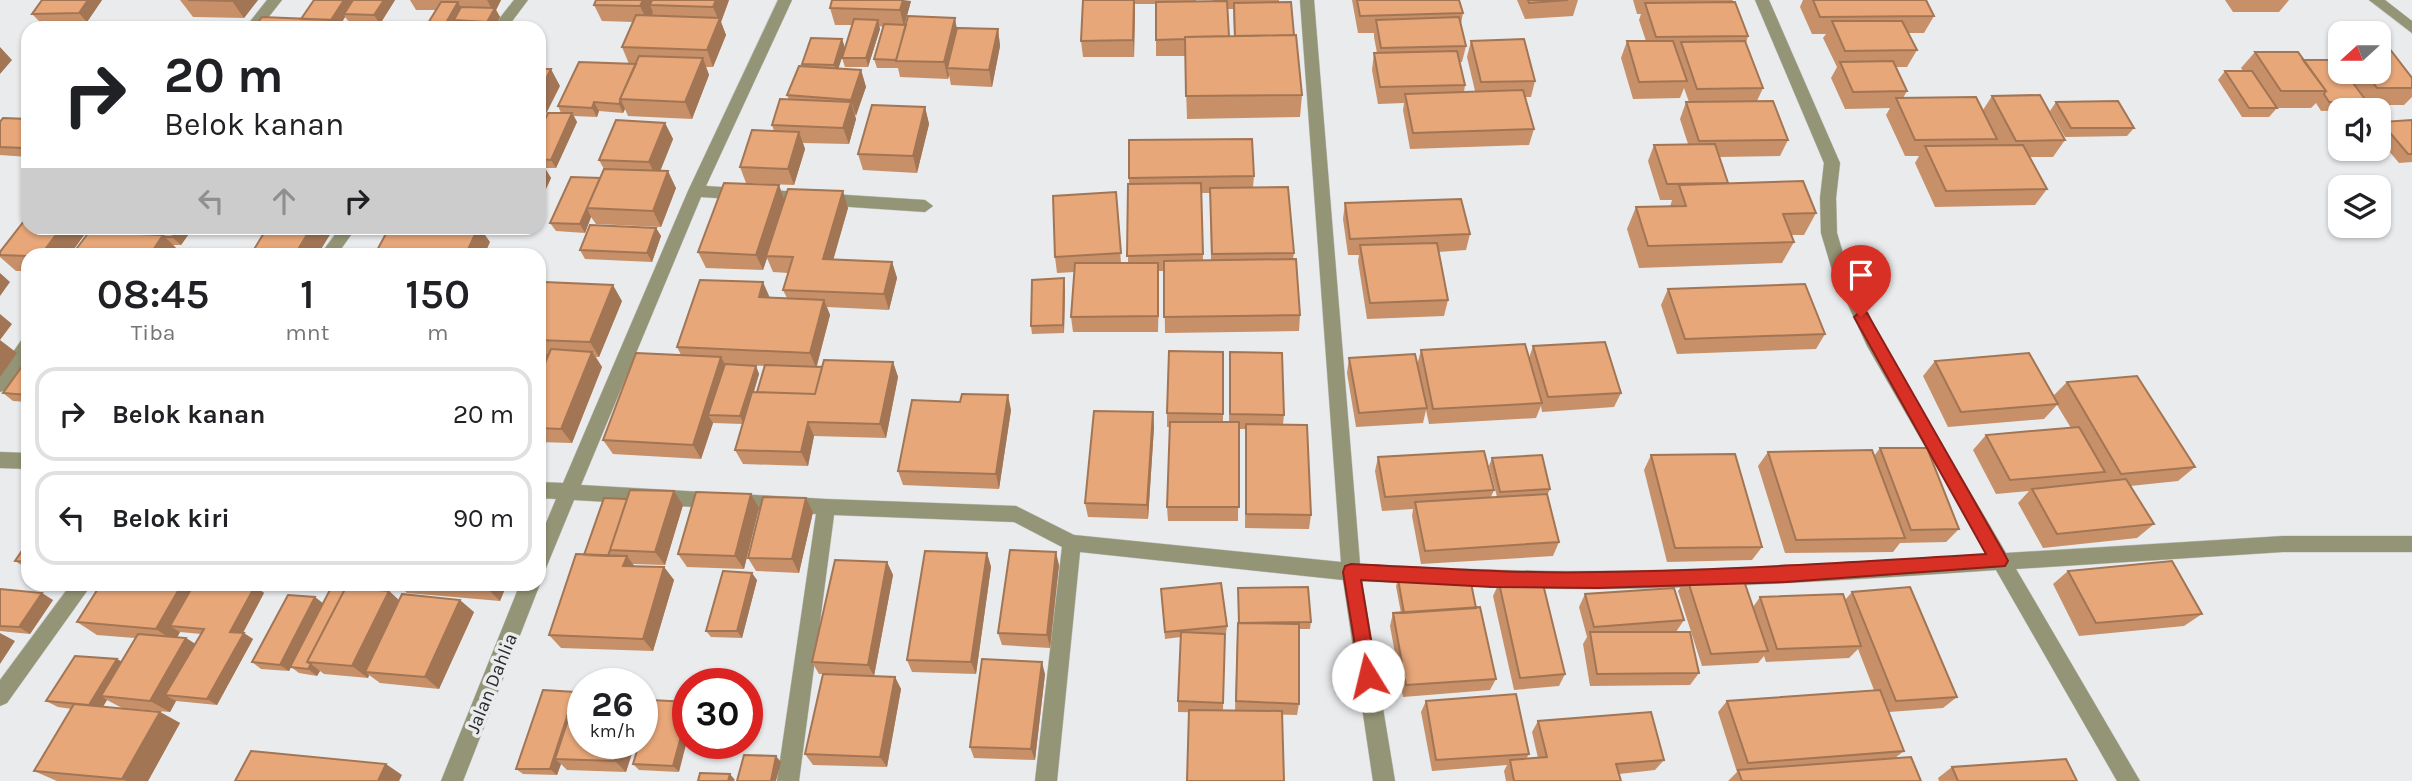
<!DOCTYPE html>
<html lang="id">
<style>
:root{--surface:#fff;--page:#f6f6f6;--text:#202124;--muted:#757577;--line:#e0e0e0}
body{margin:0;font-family:Karla,sans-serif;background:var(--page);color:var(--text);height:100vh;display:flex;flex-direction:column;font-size:26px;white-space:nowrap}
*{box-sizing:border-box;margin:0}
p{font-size:23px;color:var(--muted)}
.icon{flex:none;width:38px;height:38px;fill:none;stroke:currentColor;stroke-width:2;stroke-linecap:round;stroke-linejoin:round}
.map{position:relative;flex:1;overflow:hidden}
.details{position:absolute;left:21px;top:248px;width:525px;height:343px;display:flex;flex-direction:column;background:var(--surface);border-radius:21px;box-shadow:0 2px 5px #0004}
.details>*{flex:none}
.banner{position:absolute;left:21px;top:21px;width:525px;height:214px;border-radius:21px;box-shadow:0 2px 5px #0004;background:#fff;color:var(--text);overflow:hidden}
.needle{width:46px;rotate:249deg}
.buttons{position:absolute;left:2328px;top:21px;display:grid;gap:14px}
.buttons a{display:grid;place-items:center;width:63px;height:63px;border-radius:14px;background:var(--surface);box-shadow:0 2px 5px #0004;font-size:35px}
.speed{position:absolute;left:567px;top:668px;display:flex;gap:14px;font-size:35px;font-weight:700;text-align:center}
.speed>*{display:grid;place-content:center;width:91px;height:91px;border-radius:50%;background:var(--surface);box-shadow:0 2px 5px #0004;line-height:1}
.speed small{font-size:18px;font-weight:400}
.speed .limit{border:10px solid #d22;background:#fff;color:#111}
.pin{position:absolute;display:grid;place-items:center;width:60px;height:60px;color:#fff;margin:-72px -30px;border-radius:50% 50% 50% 0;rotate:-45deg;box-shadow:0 0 7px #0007}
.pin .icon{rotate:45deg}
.me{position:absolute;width:77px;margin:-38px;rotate:351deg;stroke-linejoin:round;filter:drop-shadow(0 0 5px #0008)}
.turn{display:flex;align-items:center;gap:24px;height:147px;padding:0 28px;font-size:32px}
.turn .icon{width:91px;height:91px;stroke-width:2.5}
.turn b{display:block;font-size:49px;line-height:60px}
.lanes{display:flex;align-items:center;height:66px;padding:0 28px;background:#0003;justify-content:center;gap:35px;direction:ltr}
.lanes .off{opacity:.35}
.eta{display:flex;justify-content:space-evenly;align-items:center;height:119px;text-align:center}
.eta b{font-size:42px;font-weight:600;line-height:49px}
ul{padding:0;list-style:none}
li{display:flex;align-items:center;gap:21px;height:94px;margin:0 14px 10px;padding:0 14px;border:4px solid var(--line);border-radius:21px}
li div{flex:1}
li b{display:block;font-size:26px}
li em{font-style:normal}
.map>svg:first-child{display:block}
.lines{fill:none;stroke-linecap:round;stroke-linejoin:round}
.minor-casing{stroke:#c7c8ca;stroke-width:1}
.minor{fill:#949576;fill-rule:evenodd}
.wall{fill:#c79068;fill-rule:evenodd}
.shaded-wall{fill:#a27555}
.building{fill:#e7a779;stroke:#a27555;stroke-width:2}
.route{fill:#d93025;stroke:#8d1f18;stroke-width:2}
.labels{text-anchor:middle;stroke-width:7;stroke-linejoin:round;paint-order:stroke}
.street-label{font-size:19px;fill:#2a2b2c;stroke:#e9ebed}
</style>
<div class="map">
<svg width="2412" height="781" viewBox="0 0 2412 781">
<rect width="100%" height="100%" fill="#e9ebed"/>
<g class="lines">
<g class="minor-casing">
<path id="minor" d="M267 0H282L260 28H245Z
M514 0H528L507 28H492Z
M778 0H792L706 186 925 200 933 206 925 212 701 197 581 485 826 499 1016 506 1074 535 1341 562 1300 0H1314L1360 564C1440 568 1519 572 1599 571 1728 570 1857 562 1987 554L1867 346 1832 270 1821 233 1820 198 1824 163 1755 0H1769L1840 163 1836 198 1837 233 1848 270 1880 338 2006 553 2283 536H2412V552H2283L2016 569 2140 781H2117L1996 570C1863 579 1730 588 1597 589 1518 589 1440 585 1362 581L1395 781H1373L1343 580 1080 552 1057 781H1035L1062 547 1014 522 834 515 799 781H777L816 514 574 500 546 568 539 571V540L556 499 539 498V482L563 483 688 191Z
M2369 0H2385L2412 21V33Z
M100 228H116L97 256H80Z
M340 228H356L336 256H319Z
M28 337V358L6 390 0 392V371L22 339Z
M0 452 28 453V469L0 468Z
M539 583 540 584 463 781H441L520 584Z
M71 584H92L7 703 0 706V680Z"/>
</g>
<use href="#minor" class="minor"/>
</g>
<path class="wall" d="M42 0H102L87 22 41 23 32 14Z
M180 0H258L244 18 193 17Z
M314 0H395L380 24 350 23 345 17 339 27 340 28H254L301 19Z
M410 0H501L496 10 500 17 494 28H458L456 24 435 10H416Z
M729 0 721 22 726 35 713 67H706L709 75 692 119 628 116 625 109 623 113 599 111 597 117 574 116 577 122 556 168H545L551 178 539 204V132L561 113 558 106 629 64 622 47 633 22 602 21 594 5Z
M1083 0H1196V1H1213V0H1279V2L1294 35 1302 95 1300 117 1187 119 1185 56H1156V4H1135L1134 57H1083L1081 41ZM1227 9H1233L1234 36H1229Z
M1352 0H1459L1463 13 1461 24 1466 46 1462 62H1460L1465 85 1464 92 1475 91 1467 57 1471 41 1535 81 1531 97H1525L1534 129 1529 145 1410 149 1403 110 1404 103 1378 104 1372 70 1374 53H1377L1374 37V33H1358Z
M1517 0H1578L1573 16 1525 19Z
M1633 0H1733L1732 2 1748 36 1746 43 1763 88 1757 101 1788 140 1780 156 1719 157 1728 183 1816 213 1804 235H1791L1794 242 1782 263 1639 268 1627 229 1636 207H1670L1672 200H1660L1648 161 1654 145 1688 144 1680 119 1686 102H1689L1684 88 1680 98 1633 99 1621 58 1627 41H1646L1639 20 1641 14H1637Z
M1803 0H1926L1934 16 1924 33H1908L1917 50 1907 67H1895L1907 91 1903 98 1983 110 1992 96 2065 140 2053 157H2029L2047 189 2035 205 1935 207 1915 163 1919 156H1905L1886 115 1890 108 1845 109 1831 78 1837 67 1823 38 1826 34H1812L1800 7Z
M2225 0H2289L2279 12H2233Z
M911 1 904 25 998 29 1000 46 992 87 951 85 949 75 948 79 900 77 898 68H877L874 59 883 27 879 26 880 29 868 67H845L842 58 852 25H835L830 8Z
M842 39 845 48 838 69 861 70 866 87 855 116 856 119 849 144 803 143 805 149 794 185 746 183 740 167 774 131 772 125 789 100 787 95 803 67 802 64Z
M2255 52 2303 60H2336L2340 56V72H2378L2412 78V97L2404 105H2364L2359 110 2321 111 2316 103 2311 108H2277L2269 117H2242L2218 80 2225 71H2243L2241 68Z
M2056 102 2134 128 2127 136 2065 137 2050 111Z
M925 107 929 124 917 173 863 170 858 154Z
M28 119V157L0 155V122Z
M2412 120V162L2399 163 2378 138V124L2381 122Z
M665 123 673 139 660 171 676 188 661 227 596 224 591 217 585 233 556 231 550 223 600 178 604 169 599 160Z
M1254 176 1253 187 1294 253 1293 259 1300 315 1299 331 1165 333 1164 271H1158V332H1073L1071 317 1074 272 1057 273 1055 257 1116 192 1121 263H1128L1129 178ZM1201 193H1210L1211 260H1203Z
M779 185 784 200 848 208 833 259 892 262 897 278 889 310 827 307 830 315 817 366 893 362 898 377 886 438 814 436 808 466 743 464 735 450 743 424 713 423 701 459 613 454 603 440 681 355 677 347 769 297 787 298 783 290 788 273 773 272 767 258 763 270 706 268 698 252ZM725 364 764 366 757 392H754L759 374 756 366Z
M1345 203 1470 234 1466 250 1438 252 1448 300 1444 316 1367 319 1358 261 1359 255H1348L1343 219Z
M28 228H89L69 256H28V271H16L0 257V252Z
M132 228H193L181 245H173L179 251 176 256H71L128 233Z
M656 228 661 236 652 262 585 259 580 250Z
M1065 287 1064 333 1032 334 1031 326Z
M1668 289 1825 334 1816 349 1677 354 1661 305Z
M539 293 622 301 599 357H596L602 367 572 443 539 442Z
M1533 346 1621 393 1614 407 1542 412 1541 406 1536 418 1429 424 1426 410 1423 423 1356 427 1347 373 1349 358 1417 365 1421 350 1529 358Z
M1223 352V422H1229L1230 352 1284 415 1283 424 1311 515 1309 529 1245 528 1246 429H1239L1238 521H1168L1167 507 1170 427H1167V413Z
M28 358V402L13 401 3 393Z
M1935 361 2053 396 2067 382 2195 467 2178 481 2130 486 2154 524 2137 538 2043 548 2018 503 2029 491 1996 494 1973 450 1986 435 2071 428 2057 405 2044 419 1948 427 1923 376Z
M1011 410 999 489 903 485 898 471Z
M1153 412 1154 427 1148 519 1088 517 1085 503Z
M1880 448 1959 529 1946 542 1900 543 1893 552 1785 553 1758 466 1768 452 1874 456Z
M1651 455 1762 547 1752 560 1667 562 1644 470Z
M1378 457 1494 490 1491 497H1497L1489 466 1492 458 1550 489 1547 496 1559 542 1553 556 1421 564 1412 516 1413 509 1382 511 1375 471Z
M674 491 683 505 665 565 633 564 635 567H664L674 580 653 651 561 648 549 635 584 555 627 500Z
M751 494 759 508 744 569 687 567 678 554Z
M806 498 813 512 799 573 756 571 748 558Z
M28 542V569L15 561Z
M987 553 991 567 976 674 912 672 907 660Z
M887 562 893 575 874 676 895 677 901 689 887 767 813 765 805 754 823 674H819L812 662Z
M1059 565 1050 648 1002 645 998 633Z
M2068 571 2202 614 2184 626 2079 636 2053 584Z
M1687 578 1753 607 1760 597 1845 600 1852 592 1957 697 1943 708 1889 712 1904 751 1895 758 1921 781H1728L1737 772 1718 712 1727 701 1874 690 1858 649 1849 658 1766 662 1764 656 1758 663 1702 666 1678 591Z
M1398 579 1476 608 1496 679 1490 690 1403 697 1390 626 1393 613H1401L1396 586Z
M757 580 742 638 711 637 706 631Z
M1499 583 1565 674 1559 686 1514 690 1493 596Z
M123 584H188L192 588 255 586 264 593 243 633 253 639 217 705 176 701 170 712 122 708 107 700 103 707 160 712 180 723 148 781H57L34 771 72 709 58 707 46 701 117 659 121 662 135 638 97 635 77 622 119 590ZM180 632 201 634 195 644 186 638 177 637Z
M279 584H320L317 591 283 587Z
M398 584H507L500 601 407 593Z
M356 587 389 591 399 600 474 612 439 689 380 683 369 675 368 678 324 674 320 671 317 676 299 673 291 667 289 671 261 669 252 662 323 603Z
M1238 588 1311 622 1310 629H1299V704L1297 715 1178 712V701L1181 637 1165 639 1161 589 1227 626 1226 633 1221 634H1225L1223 710 1235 711 1237 635 1239 623Z
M0 589 53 600 30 634 0 631Z
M1585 594 1684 620 1676 632 1699 673 1690 685 1590 686 1583 644 1587 637 1579 607Z
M1045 674 1035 760 974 758 970 747Z
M575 692 577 693 583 744H635L626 772 567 770 561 764 557 775 523 774 516 769Z
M1426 701 1529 754 1526 759 1538 758 1532 732 1538 721 1664 760 1655 770 1619 774 1621 781H1506L1504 771 1507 765 1432 771 1421 712Z
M642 731 679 772 639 770 633 764Z
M1952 767 2077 781H1939L1938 778Z"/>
<path class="shaded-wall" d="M88 0H102L87 22 79 13Z
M233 0H258L244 18 232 1Z
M344 0H356L344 14 345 17 339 27 340 28H330L331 20Z
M384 0H395L380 24 374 15Z
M487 0H501L496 10 500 17 494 28H491L487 22 493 11Z
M643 0H658L650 5 653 12 648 23 640 6Z
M716 0H729L721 22 726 35 713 67 707 50 719 21 713 7Z
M903 0 911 1 904 27 900 10Z
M1134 0 1135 9 1134 57 1133 40Z
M458 2 463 11 454 20 456 24 454 28H443Z
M955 18 958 35 947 68 949 75 948 79 944 62Z
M878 20 880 29 868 67 866 58Z
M998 29 1000 46 992 87 989 70Z
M842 39 845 48 837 73 834 65Z
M0 47 12 60 0 74Z
M703 58 709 75 692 119 685 102Z
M551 69 560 86 539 128V93Z
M861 70 866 87 856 116 851 100Z
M621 100 625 109 623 113 619 104Z
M594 102 599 111 597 117 592 108Z
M851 102 856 119 849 144 843 128Z
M925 107 929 124 917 173 913 156Z
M572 113 577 122 556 168 551 160Z
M665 123 673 139 657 179 649 162Z
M799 132 805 149 794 185 788 169Z
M541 162 551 178 539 204V167Z
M668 171 676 188 661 227 653 211Z
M779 185 785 202 766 256 767 258 763 270 756 255Z
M843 191 848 208 829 275 823 259Z
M587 208 591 217 585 233 580 224Z
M61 228H89L69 256H40Z
M179 228H193L181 245 172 237Z
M311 228H334L317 256H294Z
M478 228H480L490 242 484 256H465Z
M656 228 661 236 652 262 647 253Z
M163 235 179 251 176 256H149Z
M892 262 897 278 889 310 884 294Z
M1158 263 1159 279 1158 332Z
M0 273 10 282 0 296Z
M1064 278 1065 287 1064 333 1063 325Z
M763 282 770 298 759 297Z
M613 285 622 301 599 357 590 342Z
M824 300 830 315 816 368 810 353Z
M0 314 12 324 0 340 17 353 0 377Z
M592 352 602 367 572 443 561 429Z
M721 357 729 372 708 415 713 423 701 459 693 445Z
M893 362 898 377 886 438 880 424Z
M756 366 759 374 744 424 740 416Z
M1008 395 1011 410 999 489 996 474Z
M1153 412 1154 427 1148 519 1147 505Z
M808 422 814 436 808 466 801 452Z
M674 491 683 505 665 565 655 552Z
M751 494 759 508 744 569 735 556Z
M806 498 813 512 799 573 792 559Z
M1056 552 1059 565 1050 648 1047 635Z
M987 553 991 567 976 674 971 662Z
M627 556 637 570 623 566Z
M887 562 893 575 874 676 868 665Z
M664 567 674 580 653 651 643 639Z
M752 573 757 580 742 638 737 631Z
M182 584H188L202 595 170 626 180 632 175 642 156 629Z
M309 584H320L317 591Z
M489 584H507L500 601 487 588Z
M255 586 264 593 240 638 230 632Z
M389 591 403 604 365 672 369 675 368 678 352 666Z
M42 593 53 600 30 634 19 627Z
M315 597 324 604 289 671 280 665Z
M460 600 474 612 439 689 425 677Z
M0 633 15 641 0 664Z
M244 633 253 639 217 705 207 699Z
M186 638 205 650 165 695 176 701 170 712 150 701Z
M117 659 128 665 101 696 107 700 100 711 89 705Z
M1042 662 1045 674 1035 760 1031 749Z
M311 664 320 671 317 676 308 669Z
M895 677 901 689 887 767 880 757Z
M575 692 582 698 555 759 561 764 557 775 550 769Z
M642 699 646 704 642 717Z
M688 710V737L679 772 673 766Z
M160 712 180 723 148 781H127L122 779Z
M620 744H635L626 772 615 761Z
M776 756 781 762 776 781H771Z
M386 764 402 775 399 781H378Z
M730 774 735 780 734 781H728Z"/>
<path class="building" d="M42 0H88L79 13 32 14Z
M188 0H233L232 1Z
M314 0H344L331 20 301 19Z
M353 0H384L374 15 344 14Z
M596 0H643L640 6 594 5Z
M652 0H716L713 7 650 5Z
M832 0H903L900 10 830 8Z
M1083 0H1134L1133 40 1081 41Z
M1357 0H1459L1463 13 1360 16Z
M1528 0H1568L1529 3Z
M1813 0H1926L1934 16 1820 17Z
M1227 1 1229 36 1185 37V39L1156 40V2Z
M441 2H458L443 28H425Z
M1291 2 1294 35 1235 36 1234 3Z
M1735 2 1748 36 1656 37 1645 3Z
M461 7 495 8 487 22 454 20Z
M636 15 720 18 707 50 622 47Z
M908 16 955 18 944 62 896 61Z
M262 17 334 20 330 28H254Z
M1459 17 1466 46 1381 48 1376 20Z
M854 19 878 20 866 58H842Z
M1832 21H1902L1917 50 1845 51Z
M884 24 906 25 896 60 874 59Z
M957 28 998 29 989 70 947 68Z
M1296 35 1302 95 1186 96 1185 37Z
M811 38 842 39 834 65 802 64Z
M1524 39 1535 81 1481 82 1471 41Z
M1627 41H1673L1687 81 1639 82Z
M1745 41 1763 88 1697 89 1681 42Z
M2378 48H2389L2412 78V88H2377L2365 72H2378Z
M1457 51 1465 85 1380 87 1374 53Z
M2255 52H2298L2326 91H2281Z
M639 56 703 58 685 102 620 99Z
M2303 60H2336L2340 65V72H2345L2367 102H2329L2324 94 2326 91Z
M1893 61 1907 91 1853 92 1840 62Z
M579 62 636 64 620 99H621L619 104 594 102 592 108 558 106Z
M799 66 861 70 851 100 787 95Z
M539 69H551L539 93Z
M2225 71H2252L2277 108H2249Z
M1523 90 1534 129 1413 133 1405 94Z
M2040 95 2065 140 2016 141 1992 96Z
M1976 97 1997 139 1915 140 1896 98Z
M780 99 851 102 843 128 772 125Z
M1773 101 1788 140 1699 141 1686 102Z
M2118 101 2134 128H2071L2056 102Z
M872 105 925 107 913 156 858 154Z
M548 113H572L551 160 539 159V132Z
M3 118 28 119V145L25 148 0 147V122Z
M616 120 665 123 649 162 599 160Z
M2412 120V154H2408L2381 122Z
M752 130 799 132 788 169 740 167Z
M1252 139 1254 176 1129 178V140Z
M1715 144 1728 183 1667 184 1654 145Z
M2023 145 2047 189 1946 191 1925 146Z
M604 169 668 171 653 211 587 208Z
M571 177 600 178 580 224 550 223Z
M1803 181 1816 213 1783 214 1794 242 1648 246 1636 207 1686 206 1679 185Z
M724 183 779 185 756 255 698 252Z
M1201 183 1203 254 1127 256 1128 184Z
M1288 187 1294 253 1212 254 1210 188Z
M788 189 843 191 823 259 892 262 884 294 783 290 793 257 766 256Z
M1116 192 1121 253 1055 257 1053 196Z
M1461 199 1470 234 1350 239 1345 203Z
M28 216V228H61L40 256H28L0 255V252Z
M590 225 656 228 647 253 580 250Z
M132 228H179L172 237H165L163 235 128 233Z
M267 228H311L294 256H250Z
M389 228H478L465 256H374Z
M89 232 163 235 149 256H71Z
M1437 243 1448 300 1370 303 1360 245Z
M1296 259 1300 315 1164 317V261Z
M1075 263H1158V316L1071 317Z
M1064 278 1063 325 1031 326 1032 280Z
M700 280 763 282 759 297 824 300 810 353 677 347Z
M544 282 613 285 590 342 539 340V293Z
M1805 284 1825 334 1685 339 1668 289Z
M1605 342 1621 393 1548 397 1533 346Z
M1525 344 1542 403 1433 409 1421 350Z
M551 349 592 352 561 429 539 428V377Z
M1169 351 1223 352V414L1167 413Z
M1230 352 1282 353 1284 415 1230 414Z
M636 353 721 357 693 445 603 440Z
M2029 353 2058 404 1961 412 1935 361Z
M539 354 548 355 539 375Z
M1415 354 1427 408 1359 413 1349 358Z
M28 358V395L3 393Z
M824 360 893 362 880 424 808 422 801 452 735 450 752 392 815 394Z
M725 364 756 366 740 416 708 415Z
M765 365 822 367 815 394 757 392Z
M2137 376 2195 467 2121 474 2067 382Z
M962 394 1008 395 996 474 898 471 912 400 960 402Z
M1094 411 1153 412 1147 505 1085 503Z
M1170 422H1239V507H1167Z
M1246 424 1307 425 1311 515 1246 514Z
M2079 427 2105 472 2010 480 1986 435Z
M1880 448H1927L1959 529 1911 530Z
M1872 450 1905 538 1796 540 1768 452Z
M1484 451 1494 490 1385 497 1378 457Z
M1735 454 1762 547 1675 548 1651 455Z
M1542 455 1550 489 1500 492 1492 458Z
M2126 479 2154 524 2057 534 2032 489Z
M630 490 674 491 655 552 610 550Z
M696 492 751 494 735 556 678 554Z
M1547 494 1559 542 1425 551 1415 502Z
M763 497 806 498 792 559 748 558Z
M604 498 627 499 608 556 584 555Z
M28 542V562L15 561Z
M1010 550 1056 552 1047 635 998 633Z
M925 551 987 553 971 662 907 660Z
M576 554 627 556 623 566 664 567 643 639 549 635Z
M835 560 887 562 868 665 812 662Z
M2172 561 2202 614 2096 623 2068 571Z
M723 571 752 573 737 631H706Z
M1469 573 1476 608 1404 613 1398 579Z
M1742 575 1768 651 1711 654 1687 578Z
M1542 580 1565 674 1520 678 1499 583Z
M1221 583 1227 626 1165 632 1161 589Z
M123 584H182L156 629 77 622 99 587 119 590Z
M194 584H236L255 586 230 632 244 633 207 699 165 695 204 629 170 626Z
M333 584H352L350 587H346L307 662 311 664 308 669 290 667Z
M450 584H489L487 588Z
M346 587 389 591 352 666 307 662Z
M1308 587 1311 622 1239 623 1238 588Z
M1910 587 1957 697 1896 701 1852 592Z
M1674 588 1684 620 1594 627 1585 594Z
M0 589 42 593 19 627 0 626Z
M402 594 460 600 425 677 365 672Z
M1843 594 1861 646 1777 649 1760 597Z
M288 595 315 597 280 665 252 662Z
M1480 607 1496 679 1406 685 1393 613Z
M1238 623 1299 624V704L1236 701Z
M1181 632 1225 634 1223 703 1178 701Z
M1590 632H1690L1699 673 1597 674Z
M138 634 186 638 150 701 101 696Z
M75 656 117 659 89 705 46 701Z
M982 659 1042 662 1031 749 970 747Z
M823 674 895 677 880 757 805 754Z
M543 690 575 692 550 769H516Z
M578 690H583V744H620L615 761 555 759Z
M1880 690 1904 751 1748 763 1727 701Z
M1516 694 1529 754 1436 760 1426 701Z
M651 700 688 702V710L673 766 633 764 639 744H642V731Z
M74 704 160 712 122 779 34 771Z
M1189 710 1282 711 1284 781H1187Z
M1651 712 1664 760 1616 764 1621 781H1514L1510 760 1547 757 1538 721Z
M251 751 386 764 378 781H235Z
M744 755 776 756 771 781H737Z
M1911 757 1921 781H1742L1738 770Z
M2066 759 2077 781H1958L1952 767Z
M700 773 730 774 728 781H698Z"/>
<path class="route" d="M1861 311 1867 313 2005 555 2008 561 2005 566 1786 582 1598 588 1492 587 1361 580 1377 676 1374 682 1368 685 1361 682 1343 572 1345 566 1351 564C1434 568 1517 574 1600 572 1729 570 1857 562 1986 554L1854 317Z"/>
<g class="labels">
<g class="street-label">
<text transform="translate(491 683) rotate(-68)" y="7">Jalan Dahlia</text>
</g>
</g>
</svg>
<div class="buttons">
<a><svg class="needle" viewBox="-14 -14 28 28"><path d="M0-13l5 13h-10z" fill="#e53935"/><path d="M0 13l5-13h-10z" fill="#757577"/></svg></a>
<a><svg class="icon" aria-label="sound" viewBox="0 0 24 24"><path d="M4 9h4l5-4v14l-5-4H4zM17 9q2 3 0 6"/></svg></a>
<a><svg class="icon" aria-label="layers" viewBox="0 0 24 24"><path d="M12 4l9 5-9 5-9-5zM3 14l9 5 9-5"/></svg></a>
</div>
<div class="speed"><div>26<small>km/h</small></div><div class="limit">30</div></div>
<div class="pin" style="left:1861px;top:317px;background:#d93025"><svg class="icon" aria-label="arrive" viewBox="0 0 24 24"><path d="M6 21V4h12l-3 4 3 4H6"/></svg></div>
<svg class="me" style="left:1368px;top:676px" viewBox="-20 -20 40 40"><circle r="19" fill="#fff"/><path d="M0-13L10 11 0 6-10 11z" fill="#d93025"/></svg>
<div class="banner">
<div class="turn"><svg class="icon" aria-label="right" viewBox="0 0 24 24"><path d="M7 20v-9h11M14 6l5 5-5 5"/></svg><div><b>20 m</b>Belok kanan</div></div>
<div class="lanes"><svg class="icon off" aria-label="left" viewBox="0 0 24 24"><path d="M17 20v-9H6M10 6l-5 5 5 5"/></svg><svg class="icon off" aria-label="ahead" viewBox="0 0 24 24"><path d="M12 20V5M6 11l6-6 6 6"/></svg><svg class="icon" aria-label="right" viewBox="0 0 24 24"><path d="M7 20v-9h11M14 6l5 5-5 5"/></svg></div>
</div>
<section class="details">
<div class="eta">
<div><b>08:45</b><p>Tiba</p></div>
<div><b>1</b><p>mnt</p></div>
<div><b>150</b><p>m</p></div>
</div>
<ul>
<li><svg class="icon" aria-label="right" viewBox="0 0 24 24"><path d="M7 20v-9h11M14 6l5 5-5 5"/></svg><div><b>Belok kanan</b></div><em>20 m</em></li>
<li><svg class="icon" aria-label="left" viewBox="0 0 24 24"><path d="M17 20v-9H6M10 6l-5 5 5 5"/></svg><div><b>Belok kiri</b></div><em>90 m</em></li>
</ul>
</section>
</div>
